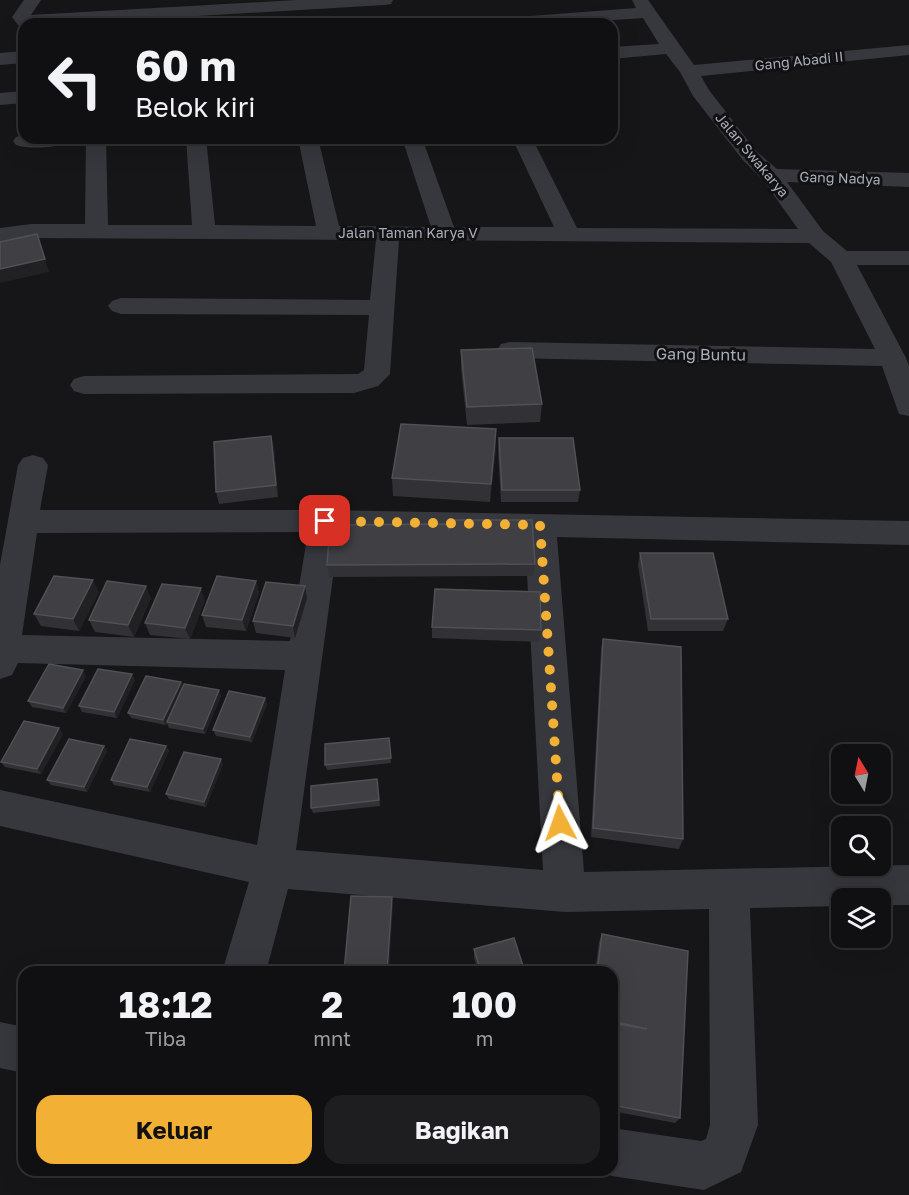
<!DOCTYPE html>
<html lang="id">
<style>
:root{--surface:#101012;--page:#1e1e20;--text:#f1f3f6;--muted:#9c9d9f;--line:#303032;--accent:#f2b134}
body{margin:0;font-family:"Golos Text",sans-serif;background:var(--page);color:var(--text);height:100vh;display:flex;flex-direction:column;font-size:22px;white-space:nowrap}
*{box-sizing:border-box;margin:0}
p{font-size:20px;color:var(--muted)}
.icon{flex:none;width:33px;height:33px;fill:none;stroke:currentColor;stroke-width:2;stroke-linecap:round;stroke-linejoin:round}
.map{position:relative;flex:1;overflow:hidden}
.panel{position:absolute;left:18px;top:966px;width:600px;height:210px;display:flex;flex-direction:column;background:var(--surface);border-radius:18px;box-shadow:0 6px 24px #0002,0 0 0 2px var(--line)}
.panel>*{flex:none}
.hud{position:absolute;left:18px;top:18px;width:600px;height:126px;border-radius:18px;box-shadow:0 6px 24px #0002,0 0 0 2px var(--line);background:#101012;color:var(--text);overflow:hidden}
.needle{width:39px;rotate:350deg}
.buttons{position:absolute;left:831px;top:744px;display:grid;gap:12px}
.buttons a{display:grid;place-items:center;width:60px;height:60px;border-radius:12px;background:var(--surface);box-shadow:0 6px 24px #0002,0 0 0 2px var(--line);font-size:30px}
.pin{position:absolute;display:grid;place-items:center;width:51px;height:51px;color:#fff;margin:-26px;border-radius:12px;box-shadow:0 3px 9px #0006}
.me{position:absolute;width:66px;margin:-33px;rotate:356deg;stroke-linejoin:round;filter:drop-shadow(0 0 4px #0008)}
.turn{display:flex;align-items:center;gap:21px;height:126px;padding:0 18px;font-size:27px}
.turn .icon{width:78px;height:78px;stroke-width:2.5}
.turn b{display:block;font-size:42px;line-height:51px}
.eta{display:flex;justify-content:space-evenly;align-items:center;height:102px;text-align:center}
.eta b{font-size:36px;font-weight:700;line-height:42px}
.button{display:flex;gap:12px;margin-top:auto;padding:12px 18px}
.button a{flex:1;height:69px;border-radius:18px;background:var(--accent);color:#111;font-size:24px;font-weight:700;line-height:69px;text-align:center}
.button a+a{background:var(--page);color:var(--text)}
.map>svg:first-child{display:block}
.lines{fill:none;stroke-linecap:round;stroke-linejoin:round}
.street{fill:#37383d;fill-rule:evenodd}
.wall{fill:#323236}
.shaded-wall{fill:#212124}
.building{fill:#3f3f44;stroke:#4f5156;stroke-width:1.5}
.route{stroke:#f2b134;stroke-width:10;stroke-dasharray:0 18}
.labels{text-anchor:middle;stroke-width:6;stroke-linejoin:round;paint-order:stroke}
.far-street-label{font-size:14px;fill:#a8adb8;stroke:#111113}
.street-label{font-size:16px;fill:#a8adb8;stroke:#111113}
</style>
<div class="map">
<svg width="909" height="1195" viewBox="0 0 909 1195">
<rect width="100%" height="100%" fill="#161618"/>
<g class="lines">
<path class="street" d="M24 0H41L31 15 297 0H393L391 4 385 5 62 24H24V26L18 25 12 17Z
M632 0H648L694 65 909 45V55L701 76 709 90 756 151 777 169 909 173V187L787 182 823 231 847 251H909V265H857L906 358 909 366V416L899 414 882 366 510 358 501 356 497 350 501 344 510 342 875 349 831 262 809 243 399 240 390 374 378 386 354 393 84 394 74 391 70 385 74 379 84 376 358 374 364 370 369 315 121 314 112 311 108 306 112 301 121 298 370 300 376 240 31 238 0 242V228L31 224H85L86 138H106L108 225H192L186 138H206L215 225 316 226 298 138H318L339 226 431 227 402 138H422L454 227H554L512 138H532L577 228 798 229 763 180 742 159 693 96 680 72 666 54 612 59V47L659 44 643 18 558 24H481L484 20 490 19 636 8Z
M24 51V63L0 65V53Z
M24 91V103L0 105V93Z
M24 135V138H76L73 142C57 147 32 150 16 145L13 141 16 137Z
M33 455 43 458 48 465 40 510H325L909 521V545L557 537 584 872 909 865V905H880V898H842V906L750 908 758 1125 741 1172 704 1190 612 1176 598 1170H612V1128L701 1141 706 1139 710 1125 709 909 565 912 288 889 266 972H222L249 882 0 826V790L257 845 285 670 18 663 12 675 0 679V565L18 465 23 458ZM308 532 290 641 22 635 37 533ZM339 533 525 537 543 870 296 850Z
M0 1022 24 1027V1073L0 1068Z"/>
</g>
<path class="wall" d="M461 350 542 404 540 422 467 425 461 369Z
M271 436 274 448 278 497 219 504 216 492Z
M499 438 580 490 578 502H501L498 451Z
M496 447 490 502 393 496 392 478Z
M449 530 535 564 533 576 329 577 327 565Z
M640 553 728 619 723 631H648L638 565Z
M256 581 259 593 246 631 206 627 202 615Z
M305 586 307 598 295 638 256 633 253 621Z
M99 592 79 631 41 626 34 614Z
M151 598 134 637 95 632 89 620Z
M205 600 190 639 150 635 145 623Z
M432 627 541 630 539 642 432 638Z
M603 639 683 839 679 849 591 837 601 650Z
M132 674 135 680 117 718 82 712 79 706Z
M86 676 66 713 32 707 28 701Z
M181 682 183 687 221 696 205 734 169 728 167 723 166 725 131 718 128 713Z
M265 698 267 704 252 742 216 736 213 730Z
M63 734 41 774 5 767 1 762Z
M389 738 391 763 327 770 325 765Z
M104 746 107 751 87 792 51 785 47 780Z
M166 746 169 751 150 792 114 785 111 780Z
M223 764 206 807 169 799 166 794Z
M377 779 380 806 313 813 311 808Z
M602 934 680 1118 675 1123 612 1111V972H595L599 942Z
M474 949 525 972H478L474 957Z"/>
<path class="shaded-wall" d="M37 234 49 272 0 283V269Z
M496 429V447L490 502 491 484Z
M271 436 274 448 278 497 276 485Z
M93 580 99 592 79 631 73 619Z
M256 581 259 593 246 631 242 620Z
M146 586 151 598 134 637 128 625Z
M305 586 307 598 295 638 293 626Z
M201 588 205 600 190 639 185 628Z
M83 670 86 676 66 713 63 708Z
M132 674 135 680 117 718 114 712Z
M181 682 183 687 166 725 163 720Z
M219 690 221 696 205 734 203 729Z
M265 698 267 704 252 742 250 737Z
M59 728 63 734 41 774 37 769Z
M104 746 107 751 87 792 84 787Z
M166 746 169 751 150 792 147 787Z
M221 759 223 764 206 807 204 802Z
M392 897 393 906 389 972H387Z"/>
<path class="building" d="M37 234 45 259 0 269V242Z
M532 348 542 404 467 407 461 350Z
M401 424 496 429 491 484 392 478Z
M271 436 276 485 216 492 214 442Z
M499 438H573L580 490H502Z
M449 520H532L535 564 327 565 330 525 447 524 449 530Z
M640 553H713L728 619H651Z
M54 576 93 580 73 619 34 614Z
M217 576 256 581 242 620 202 615Z
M107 581 146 586 128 625 89 620Z
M266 582 305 586 293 626 253 621Z
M162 584 201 588 185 628 145 623Z
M435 589 540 592 541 630 432 627Z
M603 639 681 647 683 839 593 828Z
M49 664 83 670 63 708 28 701Z
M98 669 132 674 114 712 79 706Z
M146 676 181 682 163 720 128 713Z
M184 684 219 690 203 729 167 722Z
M229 691 265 698 250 737 213 730Z
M24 721 59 728 37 769 1 762Z
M389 738 391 758 325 765V744Z
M69 739 104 746 84 787 47 780Z
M130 739 166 746 147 787 111 780Z
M184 752 221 759 204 802 166 794Z
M377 779 379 800 311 808V786Z
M351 896 392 897 387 972H344Z
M602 934 688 951 680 1118 612 1105V1023L647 1029 612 1021V972H597Z
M514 938 525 972H481L474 949Z"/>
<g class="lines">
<path class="route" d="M325 521 540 525 560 823"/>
</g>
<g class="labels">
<g class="far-street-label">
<text transform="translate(799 61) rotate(-6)" y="5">Gang Abadi II</text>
<text transform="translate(752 155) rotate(50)" y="5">Jalan Swakarya</text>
<text transform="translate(840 178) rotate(2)" y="5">Gang Nadya</text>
<text x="408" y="238">Jalan Taman Karya V</text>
</g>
<g class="street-label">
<text transform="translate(701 354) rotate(1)" y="6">Gang Buntu</text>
</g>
</g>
</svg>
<div class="buttons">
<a><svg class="needle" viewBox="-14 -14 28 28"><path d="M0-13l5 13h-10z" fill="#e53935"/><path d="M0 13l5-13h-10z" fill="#9c9d9f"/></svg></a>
<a><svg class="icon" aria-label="search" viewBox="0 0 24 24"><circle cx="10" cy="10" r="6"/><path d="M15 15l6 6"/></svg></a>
<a><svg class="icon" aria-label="layers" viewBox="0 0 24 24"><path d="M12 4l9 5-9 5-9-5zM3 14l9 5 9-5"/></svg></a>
</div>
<div class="pin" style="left:325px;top:521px;background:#d93025"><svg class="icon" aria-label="arrive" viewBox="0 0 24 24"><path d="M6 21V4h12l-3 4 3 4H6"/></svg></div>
<svg class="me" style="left:560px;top:823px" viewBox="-20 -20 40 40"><path d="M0-17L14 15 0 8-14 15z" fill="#f2b134" stroke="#fff" stroke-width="4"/></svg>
<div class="hud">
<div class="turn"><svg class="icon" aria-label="left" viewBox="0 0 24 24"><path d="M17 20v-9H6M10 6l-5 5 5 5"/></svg><div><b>60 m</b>Belok kiri</div></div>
</div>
<section class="panel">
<div class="eta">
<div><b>18:12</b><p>Tiba</p></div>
<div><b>2</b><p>mnt</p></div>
<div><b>100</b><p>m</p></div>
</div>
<div class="button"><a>Keluar</a><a>Bagikan</a></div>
</section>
</div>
